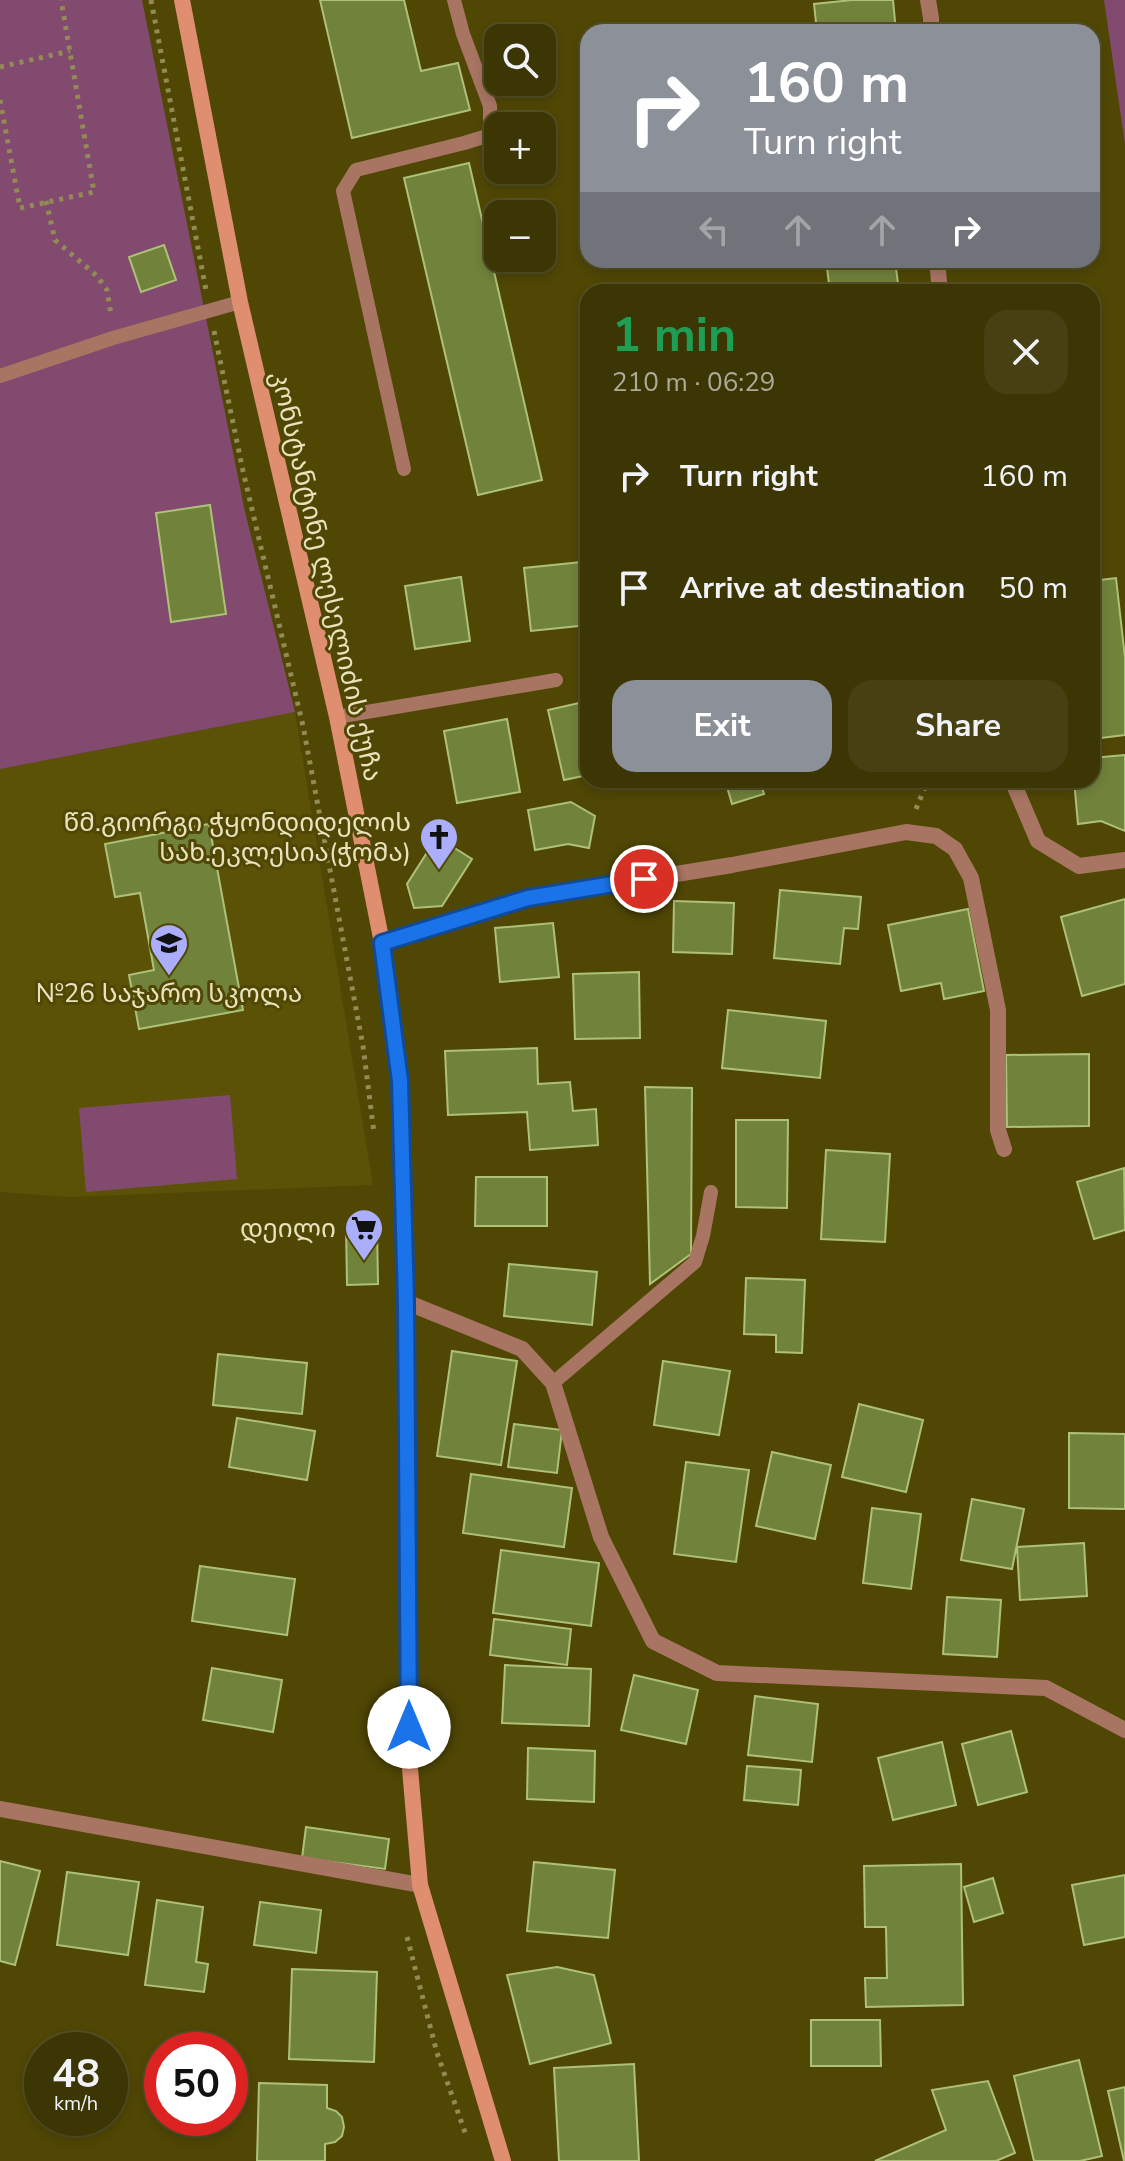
<!DOCTYPE html>
<meta charset="utf-8">
<style>
:root{--surface:#3c3504;--page:#474013;--text:#f1f3f6;--muted:#acab9a;--line:#555026;--accent:#8c9099}
body{margin:0;font-family:"Nunito Sans","Noto Sans Georgian",sans-serif;background:var(--page);color:var(--text);height:100vh;display:flex;flex-direction:column;font-size:30px;white-space:nowrap}
*{box-sizing:border-box;margin:0}
p{font-size:26px;color:var(--muted)}
.icon{flex:none;width:44px;height:44px;fill:none;stroke:currentColor;stroke-width:2;stroke-linecap:round;stroke-linejoin:round}
.map{position:relative;flex:1;overflow:hidden}
.sheet{position:absolute;left:580px;top:284px;width:520px;height:504px;display:flex;flex-direction:column;background:var(--surface);border-radius:24px;box-shadow:0 4px 12px #0003,0 0 0 2px var(--line)}
.sheet>*{flex:none}
.hud{position:absolute;left:580px;top:24px;width:520px;height:244px;border-radius:24px;box-shadow:0 4px 12px #0003,0 0 0 2px var(--line);background:#8c9099;color:#fff;overflow:hidden}
.tools{position:absolute;left:484px;top:24px;display:grid;gap:16px}
.tools a{display:grid;place-items:center;width:72px;height:72px;border-radius:16px;background:var(--surface);box-shadow:0 4px 12px #0003,0 0 0 2px var(--line);font-size:40px}
.speed{position:absolute;left:24px;top:2032px;display:flex;gap:16px;font-size:40px;font-weight:700;text-align:center}
.speed>*{display:grid;place-content:center;width:104px;height:104px;border-radius:50%;background:var(--surface);box-shadow:0 4px 12px #0003,0 0 0 2px var(--line);line-height:1}
.speed small{font-size:20px;font-weight:400}
.speed .limit{border:12px solid #d22;background:#fff;color:#111}
.pin{position:absolute;display:grid;place-items:center;width:68px;height:68px;color:#fff;margin:-34px;border:4px solid #fff;border-radius:50%;box-shadow:0 2px 8px #0007}
.me{position:absolute;width:88px;margin:-44px;rotate:0deg;stroke-linejoin:round;filter:drop-shadow(0 0 6px #0008)}
.turn{display:flex;align-items:center;gap:28px;height:168px;padding:0 32px;font-size:36px}
.turn .icon{width:104px;height:104px;stroke-width:2.5}
.turn b{display:block;font-size:56px;line-height:68px}
.lanes{display:flex;align-items:center;height:76px;padding:0 32px;background:#0003;justify-content:center;gap:40px;direction:ltr}
.lanes .off{opacity:.35}
.round{display:grid;place-items:center;flex:none;width:84px;height:84px;border-radius:24px;background:var(--page)}
.summary{display:flex;align-items:center;justify-content:space-between;height:136px;padding:0 32px}
h1{font-size:48px;font-weight:700;line-height:60px;color:#1e9e55}
.action{display:flex;gap:16px;margin-top:auto;padding:16px 32px}
.action a{flex:1;height:92px;border-radius:24px;background:var(--accent);color:#fff;font-size:32px;font-weight:700;line-height:92px;text-align:center}
.action a+a{background:var(--page);color:var(--text)}
ul{padding:0;list-style:none}
li{display:flex;align-items:center;gap:24px;height:112px;padding:0 32px}
li div{flex:1}
li b{display:block;font-size:30px}
li em{font-style:normal}
.map>svg:first-child{display:block}
.built{fill:#5c5207}
.green{fill:#834a70}
.building{fill:#71823b;stroke:#aec178;stroke-width:2}
.lines{fill:none;stroke-linecap:round;stroke-linejoin:round}
.path{stroke:#928b55;stroke-width:5;stroke-dasharray:4 6;stroke-linecap:butt}
.lane{stroke:#a97563;stroke-width:14}
.street{stroke:#a97563;stroke-width:16}
.secondary{stroke:#df8e70;stroke-width:16}
.route-casing{stroke:#114b97;stroke-width:20}
.route{stroke:#1a73e8;stroke-width:14}
.labels{text-anchor:middle;stroke-width:6;stroke-linejoin:round;paint-order:stroke}
.street-label{font-size:26px;fill:#e8e3bd;stroke:#504705}
.poi-label{font-size:26px;fill:#e8e3bd;stroke:#504705;text-anchor:end}
</style>
<div class="map">
<svg width="1125" height="2161" viewBox="0 0 1125 2161">
<rect width="100%" height="100%" fill="#504705"/>
<path class="built" d="M295 712 373 1185 69 1197 0 1192V769Z"/>
<path class="green" d="M0 0H142L245 512 295 712 0 769Z
M1104 0H1125V144Z
M230 1095 237 1179 86 1192 79 1108Z"/>
<path class="building" d="M320 0H404L421 71 458 63 470 110 352 138Z
M852 0H893L896 32H817L814 4Z
M469 163 542 480 478 495 404 178Z
M164 245 176 280 141 292 129 257Z
M826 260H895L899 292H830Z
M210 505 226 614 171 622 156 513Z
M581 562 588 625 531 631 524 568Z
M461 577 470 641 415 649 405 586Z
M1116 578 1125 658V735L1092 739V581Z
M588 701V775L564 780 548 710Z
M507 719 520 792 457 803 444 731Z
M1125 755V831L1101 821 1078 824 1074 780H1092V758Z
M725 780H760L764 794 732 804Z
M571 802 595 816 589 848 568 844 535 850 528 810Z
M209 824 243 1010 139 1029 129 975 154 970 140 893 115 897 105 844Z
M437 837 472 859 442 906 414 908 407 884Z
M780 890 861 897 858 929 844 928 840 964 774 958Z
M1125 899V984L1082 996 1061 917Z
M674 901 734 903 732 954 673 952Z
M968 909 984 991 944 999 941 983 901 991 888 925Z
M553 923 559 977 500 982 495 928Z
M639 972 640 1038 575 1039 573 974Z
M728 1010 826 1021 820 1078 722 1068Z
M537 1048 538 1084 570 1082 573 1111 596 1109 598 1145 530 1150 527 1112 448 1115 445 1051Z
M1089 1054V1126L1007 1127 1006 1055Z
M645 1087 692 1088 691 1254 650 1284Z
M736 1120H788L787 1208 736 1207Z
M826 1150 890 1154 885 1242 821 1239Z
M1124 1168 1125 1230 1094 1239 1077 1182Z
M476 1177H547V1226H475Z
M377 1224 378 1284 347 1285 346 1225Z
M509 1264 597 1272 592 1325 504 1316Z
M746 1278 805 1280 802 1353 776 1352V1335L744 1334Z
M452 1351 517 1361 501 1465 437 1456Z
M218 1354 307 1363 302 1414 213 1405Z
M663 1361 730 1371 719 1435 654 1425Z
M859 1404 923 1420 906 1492 842 1477Z
M237 1418 315 1431 307 1480 229 1467Z
M514 1424 562 1430 557 1473 508 1467Z
M1069 1433 1125 1434V1509L1069 1508Z
M772 1452 831 1465 815 1539 756 1526Z
M686 1462 749 1470 736 1562 674 1554Z
M471 1474 572 1488 564 1547 463 1533Z
M972 1499 1024 1509 1012 1569 961 1560Z
M872 1508 921 1514 911 1589 863 1583Z
M1084 1543 1087 1596 1020 1600 1017 1547Z
M501 1550 599 1563 591 1626 493 1613Z
M200 1566 295 1579 287 1635 192 1621Z
M947 1597 1001 1600 997 1657 943 1654Z
M494 1619 571 1629 567 1665 490 1655Z
M505 1665 591 1669 589 1726 502 1723Z
M212 1668 282 1680 273 1732 203 1720Z
M634 1675 698 1690 686 1744 621 1730Z
M755 1696 818 1704 812 1762 748 1755Z
M1011 1731 1027 1792 978 1805 962 1744Z
M942 1742 956 1805 893 1820 878 1758Z
M528 1748 595 1751 594 1802 527 1799Z
M747 1766 801 1770 798 1805 744 1800Z
M306 1827 389 1839 385 1869 302 1858Z
M0 1861 40 1871 15 1965 0 1961Z
M534 1862 615 1870 608 1938 527 1931Z
M961 1864 963 2005 866 2007 865 1978H887L886 1927H865L864 1866Z
M67 1872 139 1882 128 1955 57 1945Z
M1125 1875V1937L1084 1945 1072 1885Z
M993 1878 1003 1913 974 1922 964 1887Z
M157 1900 203 1907 196 1962 208 1964 204 1992 145 1985Z
M260 1902 321 1910 316 1953 254 1945Z
M557 1967 594 1975 611 2043 530 2064 507 1975Z
M292 1969 377 1972 374 2062 289 2059Z
M811 2020H880L881 2066H811Z
M1079 2060 1102 2156 1080 2161H1034L1014 2076Z
M634 2064 639 2161H559L554 2068Z
M988 2081 1015 2153 996 2161H875L946 2130 932 2090Z
M259 2083 327 2085V2108L336 2111 342 2117 344 2127 342 2136 335 2142 325 2144V2161H257Z
M1125 2087V2161H1124L1108 2091Z"/>
<g class="lines">
<path class="path" d="M151 0 206 290
M0 67 70 51
M0 100 20 208 94 192 61 0
M46 201 55 240 97 276 107 290 111 315
M214 331 243 471 303 726 363 1046 374 1133
M916 809 928 780
M407 1937 437 2053 467 2138"/>
<path class="lane" d="M0 376 113 338 240 302
M404 469 343 191 356 170 464 143 490 135V106L463 34 454 0
M337 717 556 680
M553 1383 695 1262 703 1236 711 1192"/>
<path class="street" d="M928 0 931 18V32
M937 260 940 292
M1012 780 1038 841 1079 866 1125 860
M382 943 528 898 732 865 906 832 936 836 955 849 971 878 998 1010V1130L1004 1149
M406 1302 522 1349 553 1383 601 1537 653 1641 717 1673 1046 1688 1125 1730
M1 1809 420 1885"/>
<path class="secondary" d="M182 0 240 302 337 717 382 943 400 1081 406 1302 409 1757 420 1885 503 2161"/>
</g>
<g class="lines">
<g class="route-casing">
<path id="route" d="M409 1727 406 1302 400 1081 382 943 528 898 644 879"/>
</g>
<use href="#route" class="route"/>
</g>
<defs>
<g id="church-pin" transform="scale(2)"><path d="M0 17L-7.5 6A9.5 9.5 0 1 1 7.5 6Z" fill="#abaffb" stroke="#504705"/><path d="M-1.2-6h2.4v3.5h3.3v2.4h-3.3V6h-2.4V-.1h-3.3v-2.4h3.3Z" fill="#111"/></g>
<g id="school-pin" transform="scale(2)"><path d="M0 17L-7.5 6A9.5 9.5 0 1 1 7.5 6Z" fill="#abaffb" stroke="#504705"/><path d="M0-5L7-2L0 1L-7-2ZM-4 1L0 2.5L4 1V4Q0 6-4 4Z" fill="#111"/></g>
<g id="supermarket-pin" transform="scale(2)"><path d="M0 17L-7.5 6A9.5 9.5 0 1 1 7.5 6Z" fill="#abaffb" stroke="#504705"/><path d="M-6-5.5h2.5l.6 2H6L4.5 2H-2.5L-4.4-4H-6ZM-1.5 3.2a1.3 1.3 0 1 0 .1 0ZM3 3.2a1.3 1.3 0 1 0 .1 0Z" fill="#111"/></g>
</defs>
<g fill-rule="evenodd">
<use href="#church-pin" x="439" y="837"/>
<use href="#school-pin" x="169" y="943"/>
<use href="#supermarket-pin" x="364" y="1228"/>
</g>
<g class="labels">
<g class="street-label">
<text transform="translate(327 576) rotate(77)" y="9">კონსტანტინე ლესელიძის ქუჩა</text>
</g>
<g class="poi-label">
<text x="411" y="831">წმ.გიორგი ჭყონდიდელის<tspan x="411" dy="30">სახ.ეკლესია(ჭომა)</tspan></text>
<text x="169" y="1002" text-anchor="middle">№26 საჯარო სკოლა</text>
<text x="336" y="1237">დეილი</text>
</g>
</g>
</svg>
<div class="tools">
<a><svg class="icon" aria-label="search" viewBox="0 0 24 24"><circle cx="10" cy="10" r="6"/><path d="M15 15l6 6"/></svg></a>
<a>+</a>
<a>−</a>
</div>
<div class="speed"><div>48<small>km/h</small></div><div class="limit">50</div></div>
<div class="pin" style="left:644px;top:879px;background:#d93025"><svg class="icon" aria-label="arrive" viewBox="0 0 24 24"><path d="M6 21V4h12l-3 4 3 4H6"/></svg></div>
<svg class="me" style="left:409px;top:1727px" viewBox="-20 -20 40 40"><circle r="19" fill="#fff"/><path d="M0-13L10 11 0 6-10 11z" fill="#1a73e8"/></svg>
<div class="hud">
<div class="turn"><svg class="icon" aria-label="right" viewBox="0 0 24 24"><path d="M7 20v-9h11M14 6l5 5-5 5"/></svg><div><b>160 m</b>Turn right</div></div>
<div class="lanes"><svg class="icon off" aria-label="left" viewBox="0 0 24 24"><path d="M17 20v-9H6M10 6l-5 5 5 5"/></svg><svg class="icon off" aria-label="ahead" viewBox="0 0 24 24"><path d="M12 20V5M6 11l6-6 6 6"/></svg><svg class="icon off" aria-label="ahead" viewBox="0 0 24 24"><path d="M12 20V5M6 11l6-6 6 6"/></svg><svg class="icon" aria-label="right" viewBox="0 0 24 24"><path d="M7 20v-9h11M14 6l5 5-5 5"/></svg></div>
</div>
<section class="sheet">
<div class="summary"><div><h1>1 min</h1><p>210 m · 06:29</p></div><a class="round"><svg class="icon" aria-label="close" viewBox="0 0 24 24"><path d="M6 6l12 12M18 6L6 18"/></svg></a></div>
<ul>
<li><svg class="icon" aria-label="right" viewBox="0 0 24 24"><path d="M7 20v-9h11M14 6l5 5-5 5"/></svg><div><b>Turn right</b></div><em>160 m</em></li>
<li><svg class="icon" aria-label="arrive" viewBox="0 0 24 24"><path d="M6 21V4h12l-3 4 3 4H6"/></svg><div><b>Arrive at destination</b></div><em>50 m</em></li>
</ul>
<div class="action"><a>Exit</a><a>Share</a></div>
</section>
</div>
